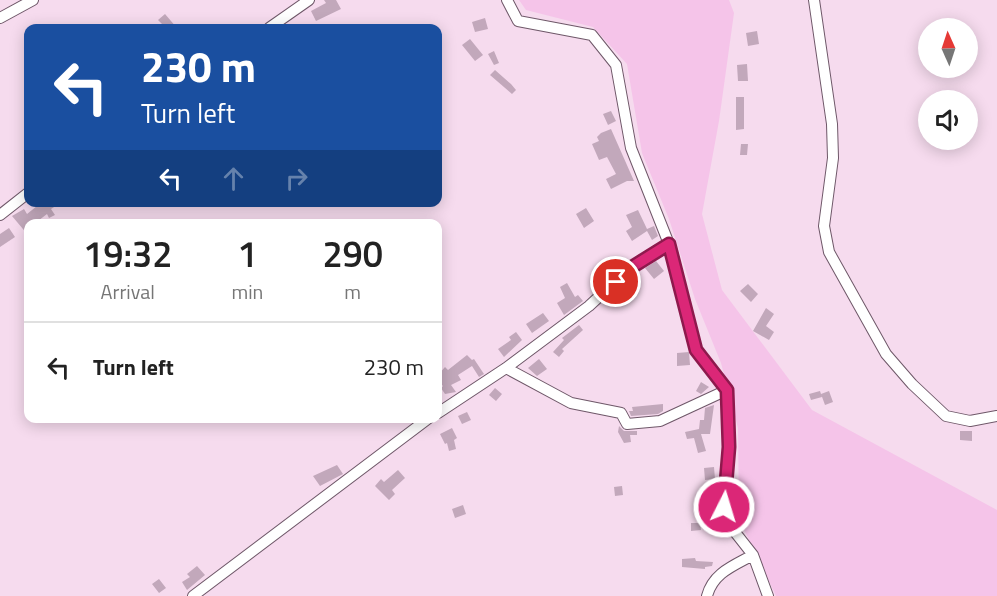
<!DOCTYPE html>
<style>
:root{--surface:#fff;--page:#f6f6f6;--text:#222;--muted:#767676;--line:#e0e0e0}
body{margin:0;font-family:"Titillium Web",sans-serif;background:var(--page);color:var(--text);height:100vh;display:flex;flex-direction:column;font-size:22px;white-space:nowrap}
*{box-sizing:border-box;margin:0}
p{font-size:20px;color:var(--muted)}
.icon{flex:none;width:33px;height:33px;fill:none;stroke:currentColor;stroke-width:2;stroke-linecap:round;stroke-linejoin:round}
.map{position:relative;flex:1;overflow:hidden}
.drawer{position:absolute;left:24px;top:219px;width:418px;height:204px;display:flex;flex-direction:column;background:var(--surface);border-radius:12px;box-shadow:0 3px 15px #0003}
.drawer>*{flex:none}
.hud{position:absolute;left:24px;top:24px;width:418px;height:183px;border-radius:12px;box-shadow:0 3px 15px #0003;background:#1a4fa0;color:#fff;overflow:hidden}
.needle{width:39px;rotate:357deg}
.buttons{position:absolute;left:918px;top:18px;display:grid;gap:12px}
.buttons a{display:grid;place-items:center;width:60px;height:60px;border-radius:50%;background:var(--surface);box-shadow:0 3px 15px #0003;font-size:30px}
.pin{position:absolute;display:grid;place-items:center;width:51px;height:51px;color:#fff;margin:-26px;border:3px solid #fff;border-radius:50%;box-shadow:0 2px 6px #0007}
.me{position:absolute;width:66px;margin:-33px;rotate:5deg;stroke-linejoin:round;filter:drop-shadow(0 0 4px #0008)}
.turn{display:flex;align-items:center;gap:21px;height:126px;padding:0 18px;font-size:27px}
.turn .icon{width:78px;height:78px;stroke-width:2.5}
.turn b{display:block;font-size:42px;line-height:51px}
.lanes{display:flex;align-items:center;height:57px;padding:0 18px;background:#0003;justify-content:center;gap:30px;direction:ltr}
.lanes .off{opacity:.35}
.eta{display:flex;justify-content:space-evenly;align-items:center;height:102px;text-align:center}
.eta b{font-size:36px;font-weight:600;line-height:42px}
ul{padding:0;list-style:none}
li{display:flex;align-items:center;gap:18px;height:90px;padding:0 18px;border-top:2px solid var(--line)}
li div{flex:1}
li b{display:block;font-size:22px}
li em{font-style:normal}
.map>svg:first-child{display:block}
.green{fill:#f5c4e9}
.building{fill:#c2a8bb}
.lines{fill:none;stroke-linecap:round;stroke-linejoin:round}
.minor-casing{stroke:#6e5768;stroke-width:12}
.minor{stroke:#fff;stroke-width:10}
.route-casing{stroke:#8e194d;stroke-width:15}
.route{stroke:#db2777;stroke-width:10}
</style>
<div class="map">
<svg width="997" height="596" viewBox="0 0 997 596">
<rect width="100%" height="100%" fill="#f6dbee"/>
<path class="green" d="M519 0H729L734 13 719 121 702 214 722 290 812 410 997 510V596H776L739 519 738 428 721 363 695 299 669 219 642 153 627 64 593 27 526 10Z"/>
<path class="building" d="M324 0H336L341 9 316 21 311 11 326 3Z
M165 14 177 28H166L158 20Z
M485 18 488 29 475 32 472 22Z
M757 31 759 44 748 46 746 33Z
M470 39 483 55 475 61 462 45Z
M494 51 499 63 494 65 488 54Z
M747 64 748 81H738L737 65Z
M495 70 511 84 516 90 512 94 490 75Z
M736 97H744V129L736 130Z
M611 111 616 121 608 125 603 114Z
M611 129 634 181H627L611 189 606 179 616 174 607 157 599 160 592 144 599 141 597 137 601 133Z
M741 144H748L747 155H740Z
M42 202H62L51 209 55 215 49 218 47 214 34 224H28V235L12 216 24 209 27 214Z
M586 208 594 221 584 228 576 214Z
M638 210 647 229 654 226 658 236 652 240 647 231 632 241 626 231 632 227 626 215Z
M9 228 15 237 0 247V234Z
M656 261 664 271 654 279 645 268Z
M567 283 575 297 578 295 583 301 564 315 557 303 565 298 560 287Z
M748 284 758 294 751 302 740 291Z
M766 308 774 314 766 326 774 332 769 340 753 331Z
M543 313 549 321 532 333 526 324Z
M579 325 583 330 562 349 564 351 559 357 553 352 564 340 562 338Z
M516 332 522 340 504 357 498 349 511 340 509 337Z
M677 353 689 352 690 365 677 366Z
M467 355 472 360 474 359 484 374 479 377 472 366 458 375 461 380 451 385 456 392 445 394 441 388 443 386 438 381V375L445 367 448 370Z
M539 359 547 369 537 376 528 368Z
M701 382 709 387 701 394 696 391Z
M495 388 502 394 496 401 489 395Z
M820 391 822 397 811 400 809 394Z
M829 391 833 402 825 405 821 394Z
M663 404V411L658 414 631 416 629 411H633L632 407Z
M714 405 710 434H701L706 451 698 453 694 438 687 439 685 432 699 429 700 420H704L705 408Z
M467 412 471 420 462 424 458 416Z
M619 426 624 431H637V435H630L631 442 624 443 618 432Z
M452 428 457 438 454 440 456 449 449 451 447 443 445 444 440 434Z
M960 431H972V441L960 440Z
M337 465 343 474 320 486 313 476Z
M714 467 715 479 705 480 704 468Z
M398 470 405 478 392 490 395 494 389 500 375 486 381 479 384 482Z
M622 486 623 495 615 496 614 487Z
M463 505 466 514 455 518 452 509Z
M713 513 715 523 705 525 703 515Z
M691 523H700L701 530 691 531Z
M695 558 696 561 713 562 712 566 705 567V569L682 567V559Z
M197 566 205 575 187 590 182 582 190 577 187 574Z
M159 579 166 588 159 593 152 584Z"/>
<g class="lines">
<g class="minor-casing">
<path id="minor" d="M507 0 518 21 592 35 616 65 631 148 669 244 696 350 727 390 729 447 724 507 727 522 753 555 768 596
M814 0 832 124 833 158 824 226 829 252 886 354 912 384 946 416 970 421 997 416
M0 18 33 0
M269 28 309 0
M0 215 28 193
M506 368 571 403 621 413 627 424 660 421 727 390
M438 413 506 368 589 306 629 269 669 244
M193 596 429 418
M707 596C713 573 733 566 753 555"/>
</g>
<use href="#minor" class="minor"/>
</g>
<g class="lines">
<g class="route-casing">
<path id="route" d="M616 282 629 269 669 244 696 350 727 390 729 447 724 507"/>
</g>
<use href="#route" class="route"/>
</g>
</svg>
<div class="buttons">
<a><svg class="needle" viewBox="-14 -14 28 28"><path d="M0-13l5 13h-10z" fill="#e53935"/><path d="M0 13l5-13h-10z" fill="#767676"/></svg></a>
<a><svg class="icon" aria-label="sound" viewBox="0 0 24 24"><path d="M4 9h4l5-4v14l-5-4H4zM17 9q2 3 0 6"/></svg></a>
</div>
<div class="pin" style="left:616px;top:282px;background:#d93025"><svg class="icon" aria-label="arrive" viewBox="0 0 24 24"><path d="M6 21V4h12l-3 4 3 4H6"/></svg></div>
<svg class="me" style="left:724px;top:507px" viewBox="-20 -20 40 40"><circle r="17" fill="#db2777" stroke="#fff" stroke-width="3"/><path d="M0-11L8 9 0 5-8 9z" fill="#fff"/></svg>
<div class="hud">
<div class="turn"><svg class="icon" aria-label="left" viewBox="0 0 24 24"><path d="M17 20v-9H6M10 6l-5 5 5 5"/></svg><div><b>230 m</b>Turn left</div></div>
<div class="lanes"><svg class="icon" aria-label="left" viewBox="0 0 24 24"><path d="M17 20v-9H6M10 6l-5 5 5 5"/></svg><svg class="icon off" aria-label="ahead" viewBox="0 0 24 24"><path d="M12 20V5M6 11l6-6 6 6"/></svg><svg class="icon off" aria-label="right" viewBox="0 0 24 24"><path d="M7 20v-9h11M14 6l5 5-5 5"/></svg></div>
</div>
<section class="drawer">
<div class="eta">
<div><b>19:32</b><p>Arrival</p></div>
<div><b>1</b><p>min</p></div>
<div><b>290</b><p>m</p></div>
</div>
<ul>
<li><svg class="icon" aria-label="left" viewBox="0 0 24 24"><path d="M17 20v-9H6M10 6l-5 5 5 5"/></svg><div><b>Turn left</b></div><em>230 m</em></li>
</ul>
</section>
</div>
